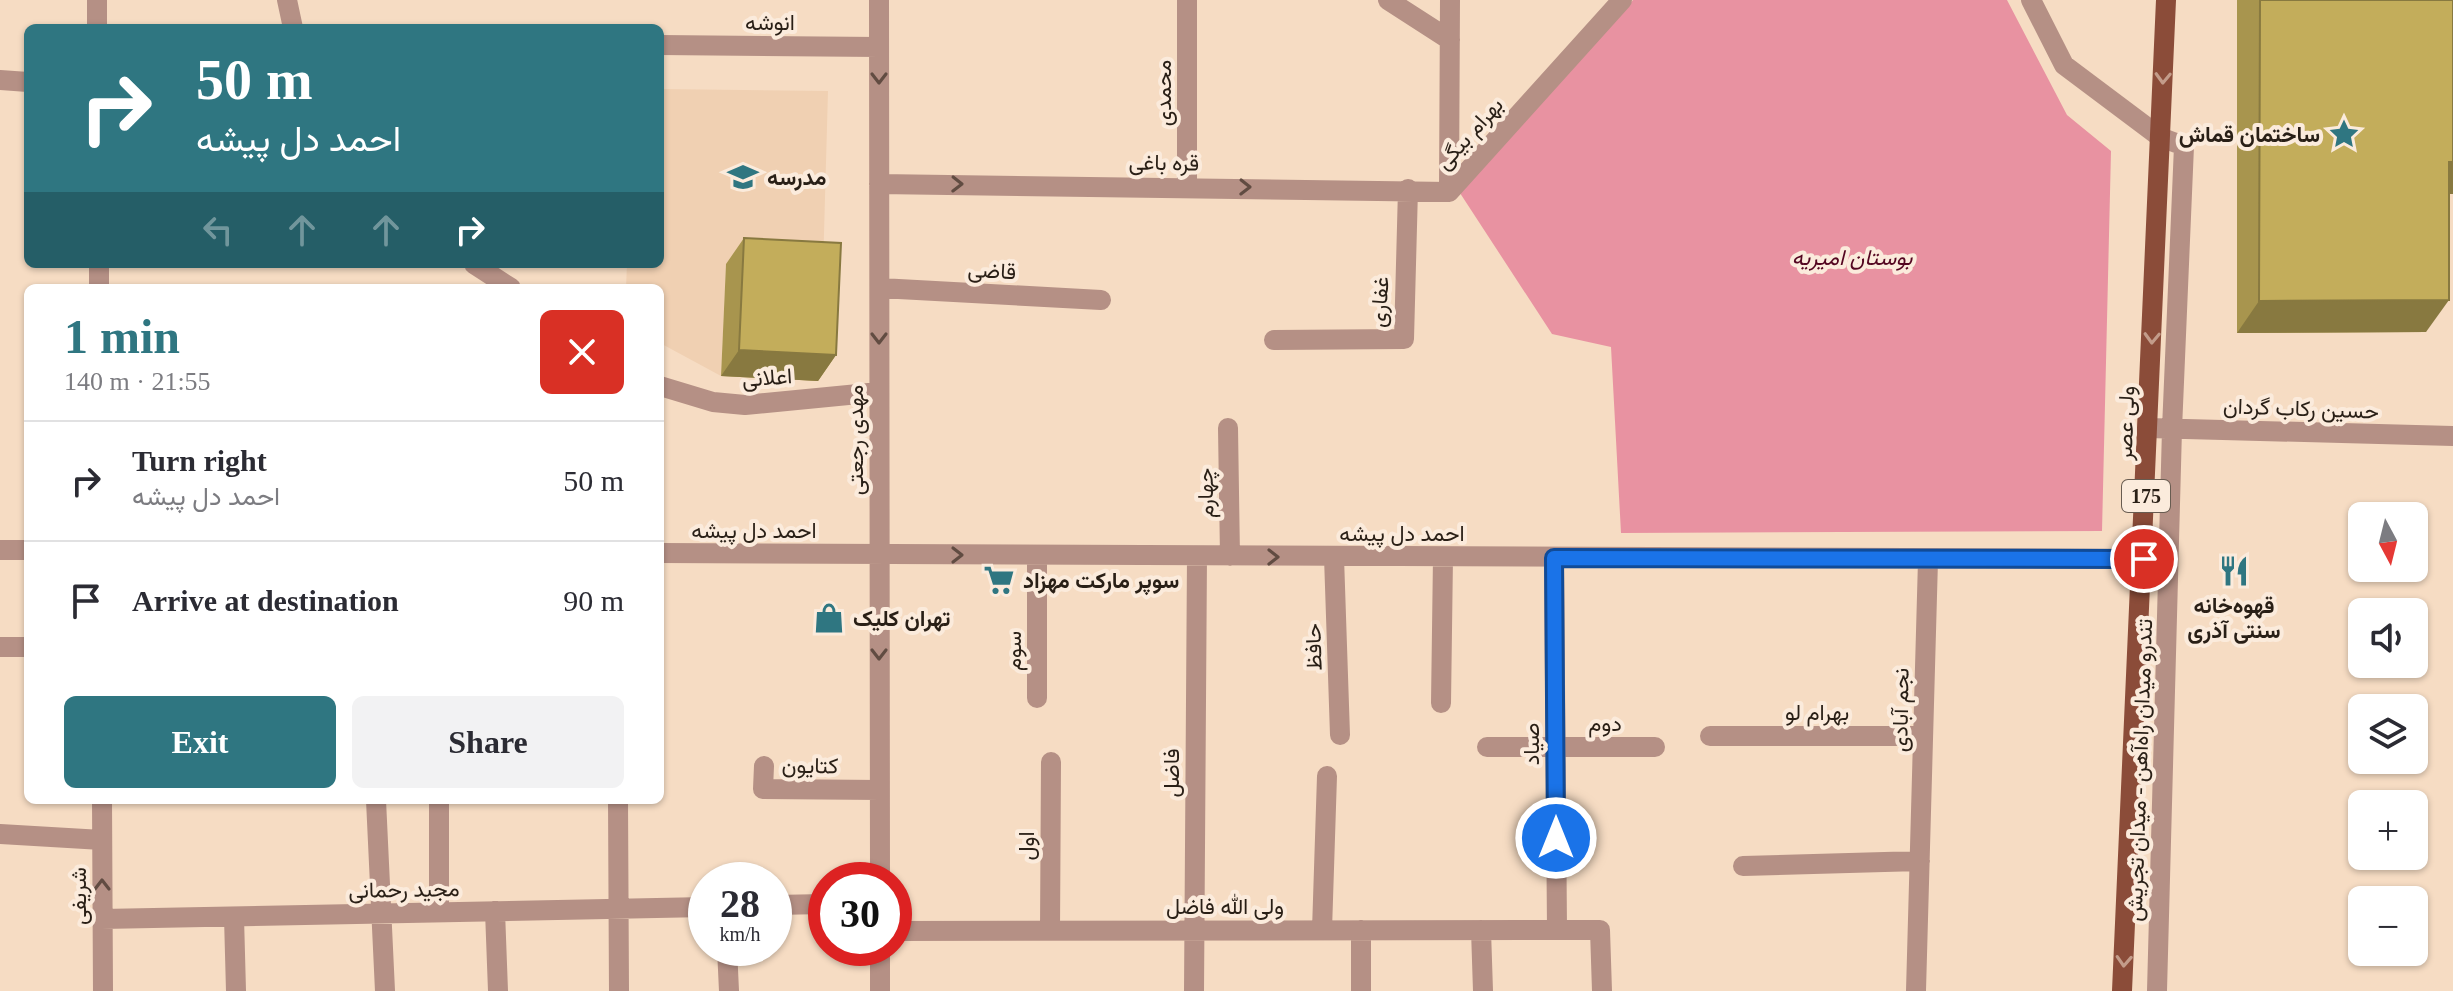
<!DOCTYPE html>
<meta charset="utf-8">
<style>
:root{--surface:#fff;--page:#f2f2f3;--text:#2b2b33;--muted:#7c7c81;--line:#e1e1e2;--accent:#2f7681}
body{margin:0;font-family:"Times New Roman",Vazirmatn,serif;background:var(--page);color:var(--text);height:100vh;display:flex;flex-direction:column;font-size:30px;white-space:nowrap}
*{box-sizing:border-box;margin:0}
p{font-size:26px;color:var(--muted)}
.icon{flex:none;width:44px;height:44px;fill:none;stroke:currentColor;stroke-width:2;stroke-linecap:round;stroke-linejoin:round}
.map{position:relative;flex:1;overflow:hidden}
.details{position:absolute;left:24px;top:284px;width:640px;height:520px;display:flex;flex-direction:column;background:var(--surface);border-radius:12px;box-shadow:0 2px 6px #0004}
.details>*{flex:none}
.hud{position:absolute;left:24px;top:24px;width:640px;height:244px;border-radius:12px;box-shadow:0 2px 6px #0004;background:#2f7681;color:#fff;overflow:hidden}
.needle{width:52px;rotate:173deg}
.controls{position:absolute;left:2348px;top:502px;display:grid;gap:16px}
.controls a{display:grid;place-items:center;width:80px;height:80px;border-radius:12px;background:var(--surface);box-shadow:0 2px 6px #0004;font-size:40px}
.speed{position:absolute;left:688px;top:862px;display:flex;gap:16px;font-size:40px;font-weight:700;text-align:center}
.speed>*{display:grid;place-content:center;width:104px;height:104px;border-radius:50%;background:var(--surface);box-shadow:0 2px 6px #0004;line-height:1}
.speed small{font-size:20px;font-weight:400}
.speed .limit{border:12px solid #d22;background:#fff;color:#111}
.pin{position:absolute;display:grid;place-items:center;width:68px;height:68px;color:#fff;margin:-34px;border:4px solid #fff;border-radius:50%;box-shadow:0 2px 8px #0007}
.me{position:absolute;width:88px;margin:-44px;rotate:0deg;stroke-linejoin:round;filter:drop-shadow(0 0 6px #0008)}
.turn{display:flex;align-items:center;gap:28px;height:168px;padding:0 40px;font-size:36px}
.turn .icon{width:104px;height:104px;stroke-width:2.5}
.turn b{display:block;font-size:56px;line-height:68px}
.lanes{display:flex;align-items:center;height:76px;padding:0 40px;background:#0003;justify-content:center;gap:40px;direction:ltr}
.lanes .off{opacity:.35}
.round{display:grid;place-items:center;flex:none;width:84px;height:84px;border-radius:12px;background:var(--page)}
.head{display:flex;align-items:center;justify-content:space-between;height:136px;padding:0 40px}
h1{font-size:48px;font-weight:800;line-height:60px;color:var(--accent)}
.button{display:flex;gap:16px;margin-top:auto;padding:16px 40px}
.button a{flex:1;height:92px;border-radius:12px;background:var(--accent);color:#fff;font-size:32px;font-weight:800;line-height:92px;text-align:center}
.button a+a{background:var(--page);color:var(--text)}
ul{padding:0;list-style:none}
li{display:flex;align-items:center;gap:24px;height:120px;padding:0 40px;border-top:2px solid var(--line)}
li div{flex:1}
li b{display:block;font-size:30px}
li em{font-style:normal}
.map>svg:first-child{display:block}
.built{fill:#f0d0b2}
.green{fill:#e892a1}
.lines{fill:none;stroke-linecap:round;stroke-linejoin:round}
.minor{stroke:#b59085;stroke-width:20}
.major{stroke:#8b4c39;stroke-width:20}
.wall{fill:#a8954e}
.shaded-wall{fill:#887940}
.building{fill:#c3ad5b;stroke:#887940;stroke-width:2}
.oneway{stroke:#614c42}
.oneway2{stroke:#c39c8a}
.route-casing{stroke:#114b97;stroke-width:20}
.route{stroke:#1a73e8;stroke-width:14}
.labels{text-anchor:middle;stroke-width:8;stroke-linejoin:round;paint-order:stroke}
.shield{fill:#fbebdc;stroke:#685c51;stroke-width:2}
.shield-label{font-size:20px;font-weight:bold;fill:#291f16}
.street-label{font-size:22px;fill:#291f16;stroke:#fbebdc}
.poi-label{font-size:22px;font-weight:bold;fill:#291f16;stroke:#fbebdc;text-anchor:start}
.park-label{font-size:22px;font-style:italic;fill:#540621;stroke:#fbebdc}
</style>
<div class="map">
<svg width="2453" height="991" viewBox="0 0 2453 991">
<rect width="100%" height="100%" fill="#f6dcc3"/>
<path class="built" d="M660 89 828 91 823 269 726 264 721 376 660 343V288H626L627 264H660Z"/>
<path class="green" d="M1633 0H2007L2067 115 2111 151 2102 531 1621 533 1611 347 1552 334 1458 190Z"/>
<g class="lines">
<path class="minor" d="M97 0V28
M287 0 293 28
M879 0 880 880
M1187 0V187
M1388 0 1450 40
M2031 0 2064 65 2160 137 2184 146 2172 429 2157 991
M660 45 879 47
M0 80 28 82
M879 184 1449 192
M1449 192 1622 0
M1449 192 1450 0
M99 264V288
M474 264 511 288
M880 288 1101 300
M1274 340 1404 339 1408 189
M660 386 713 402 745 405 879 392
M1228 428 1230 556
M2148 428 2453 436
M0 550H28
M660 553 2144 559
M1037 555V698
M1334 557 1340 735
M1554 558 1557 929
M0 647H28
M1441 703 1443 557
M1710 736H1923
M1487 747H1655
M764 766 763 789 880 790
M102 800 103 991
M376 800 385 991
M439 800V913
M618 800 619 991
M0 834 102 840
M1743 866 1920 861
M774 905 826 904
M495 911 498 991
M234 917 236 991
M102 919 706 907
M1050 930 1051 762
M1322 930 1327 776
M1361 930V991
M1481 930 1483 991
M894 931 1600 930 1602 991
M727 948 729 991
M880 948V991
M1194 991 1197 556
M1916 991 1928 560"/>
<path class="major" d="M2122 991 2166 0"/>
</g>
<path class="wall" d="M2237 0H2453V194H2449L2426 332 2237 333Z
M744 238 836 355 818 381 721 376 726 264Z"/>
<path class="shaded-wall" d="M2449 162H2453V194H2427Z
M2449 300 2426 332 2237 333 2259 301Z
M739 350 836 355 818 381 721 376Z"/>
<path class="building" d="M2260 0H2453V162H2449V300L2259 301Z
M744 238 841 243 836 355 739 350Z"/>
<defs><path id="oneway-chevron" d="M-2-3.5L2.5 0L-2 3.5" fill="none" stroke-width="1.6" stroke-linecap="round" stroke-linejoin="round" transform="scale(2)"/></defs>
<g class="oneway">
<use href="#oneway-chevron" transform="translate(879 78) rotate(90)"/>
<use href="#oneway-chevron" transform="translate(957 184) rotate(1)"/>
<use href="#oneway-chevron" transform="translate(1245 187) rotate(1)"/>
<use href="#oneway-chevron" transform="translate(879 338) rotate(90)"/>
<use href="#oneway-chevron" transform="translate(957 555)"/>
<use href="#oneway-chevron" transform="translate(1273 557)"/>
<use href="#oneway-chevron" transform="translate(879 654) rotate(90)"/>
<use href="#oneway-chevron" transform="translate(102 885) rotate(-90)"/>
</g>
<g class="oneway2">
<use href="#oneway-chevron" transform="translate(2163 78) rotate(92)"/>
<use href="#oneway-chevron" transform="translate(2152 338) rotate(92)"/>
<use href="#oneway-chevron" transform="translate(2124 961) rotate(93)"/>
</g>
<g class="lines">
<g class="route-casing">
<path id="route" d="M1556 838 1554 558 2144 559"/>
</g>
<use href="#route" class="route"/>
</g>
<defs>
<g id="sight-bare" transform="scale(2.4)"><path d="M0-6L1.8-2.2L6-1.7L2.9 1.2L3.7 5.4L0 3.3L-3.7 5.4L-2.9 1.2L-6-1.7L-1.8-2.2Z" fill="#2f7681" stroke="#fbebdc" stroke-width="2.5" paint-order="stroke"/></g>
<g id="school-bare" transform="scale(2.4)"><path d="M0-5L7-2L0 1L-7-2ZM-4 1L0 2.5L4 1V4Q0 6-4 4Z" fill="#2f7681" stroke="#fbebdc" stroke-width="2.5" paint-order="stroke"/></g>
<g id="restaurant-bare" transform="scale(2.4)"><path d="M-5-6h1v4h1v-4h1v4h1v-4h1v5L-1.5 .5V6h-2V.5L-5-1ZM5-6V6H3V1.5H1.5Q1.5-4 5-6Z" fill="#2f7681" stroke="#fbebdc" stroke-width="2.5" paint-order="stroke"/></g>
<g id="supermarket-bare" transform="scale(2.4)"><path d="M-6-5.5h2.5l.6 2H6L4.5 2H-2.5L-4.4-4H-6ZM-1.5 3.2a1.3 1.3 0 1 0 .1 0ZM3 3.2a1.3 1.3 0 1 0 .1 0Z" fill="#2f7681" stroke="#fbebdc" stroke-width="2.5" paint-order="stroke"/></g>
<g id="shop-bare" transform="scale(2.4)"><path d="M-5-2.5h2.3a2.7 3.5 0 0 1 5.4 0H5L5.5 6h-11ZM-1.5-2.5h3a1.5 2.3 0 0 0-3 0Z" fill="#2f7681" stroke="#fbebdc" stroke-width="2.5" paint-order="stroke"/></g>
</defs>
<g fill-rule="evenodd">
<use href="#sight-bare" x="2344" y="134"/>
<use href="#school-bare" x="743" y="177"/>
<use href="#restaurant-bare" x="2234" y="571"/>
<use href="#supermarket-bare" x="999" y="580"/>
<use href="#shop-bare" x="829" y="618"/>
</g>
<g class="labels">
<rect class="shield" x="2122" y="480" width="48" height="32" rx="6"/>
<g class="shield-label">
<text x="2146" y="503">175</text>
</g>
<g class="street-label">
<text x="770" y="30">انوشه</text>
<text transform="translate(1163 93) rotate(-90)" y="8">محمدی</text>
<text transform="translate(1469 133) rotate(-48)" y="8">بهرام بیگی</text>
<text transform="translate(1164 162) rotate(1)" y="8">قره باغی</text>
<text transform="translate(992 270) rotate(3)" y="8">قاضی</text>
<text transform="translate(1379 302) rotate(-86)" y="8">غفاری</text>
<text transform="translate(767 377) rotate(-4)" y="8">اعلانی</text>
<text transform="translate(2301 408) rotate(2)" y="8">حسین رکاب‌ گردان</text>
<text transform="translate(2125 423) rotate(-88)" y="8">ولی عصر</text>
<text transform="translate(855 440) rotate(-90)" y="8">مهدی رجعتی</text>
<text transform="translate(1205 493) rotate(-91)" y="8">چهارم</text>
<text x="754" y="538">احمد دل پیشه</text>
<text x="1402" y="541">احمد دل پیشه</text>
<text transform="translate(1313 647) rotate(-92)" y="8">حافظ</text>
<text transform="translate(1013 651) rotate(-90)" y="8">سوم</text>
<text transform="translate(1900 710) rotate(-89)" y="8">نجم آبادی</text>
<text x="1817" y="720">بهرام لو</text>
<text x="1605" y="731">دوم</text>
<text transform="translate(1531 744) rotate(-90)" y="8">صیاد</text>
<text transform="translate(810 765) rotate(1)" y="8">کتایون</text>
<text transform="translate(2139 770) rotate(-88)" y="8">تندرو میدان راه‌آهن - میدان تجریش</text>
<text transform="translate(1171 773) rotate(-90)" y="8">فاضل</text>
<text transform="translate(1026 846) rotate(-90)" y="8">اول</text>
<text transform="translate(404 889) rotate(-1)" y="8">مجید رحمانی</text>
<text transform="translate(78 896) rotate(-90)" y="8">شریفی</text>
<text x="1225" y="914">ولی الله فاضل</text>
</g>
<g class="poi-label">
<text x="2320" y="142" text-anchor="end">ساختمان قماش</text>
<text x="767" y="185">مدرسه</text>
<text x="1023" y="588">سوپر مارکت مهزاد</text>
<text x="2234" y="613" text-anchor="middle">قهوه‌خانه<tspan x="2234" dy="25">سنتی آذری</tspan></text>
<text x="853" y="626">تهران کلیک</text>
</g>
<g class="park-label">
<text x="1852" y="265">بوستان امیریه</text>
</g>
</g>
</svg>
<div class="controls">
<a><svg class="needle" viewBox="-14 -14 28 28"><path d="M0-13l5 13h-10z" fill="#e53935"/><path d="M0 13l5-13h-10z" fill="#7c7c81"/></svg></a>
<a><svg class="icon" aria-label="sound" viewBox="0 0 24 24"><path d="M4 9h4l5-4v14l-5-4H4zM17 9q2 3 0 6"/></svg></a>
<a><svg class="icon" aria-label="layers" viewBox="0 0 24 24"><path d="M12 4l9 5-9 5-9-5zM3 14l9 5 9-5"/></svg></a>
<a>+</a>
<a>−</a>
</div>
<div class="speed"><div>28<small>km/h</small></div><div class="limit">30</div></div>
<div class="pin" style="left:2144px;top:559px;background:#d93025"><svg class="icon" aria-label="arrive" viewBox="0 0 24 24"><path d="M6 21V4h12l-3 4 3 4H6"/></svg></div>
<svg class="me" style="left:1556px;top:838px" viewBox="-20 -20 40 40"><circle r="17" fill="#1a73e8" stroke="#fff" stroke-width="3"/><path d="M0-11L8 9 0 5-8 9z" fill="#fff"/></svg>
<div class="hud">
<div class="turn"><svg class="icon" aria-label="right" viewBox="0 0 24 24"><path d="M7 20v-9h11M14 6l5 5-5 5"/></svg><div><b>50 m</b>احمد دل پیشه</div></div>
<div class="lanes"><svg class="icon off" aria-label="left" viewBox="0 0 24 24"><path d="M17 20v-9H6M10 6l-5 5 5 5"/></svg><svg class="icon off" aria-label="ahead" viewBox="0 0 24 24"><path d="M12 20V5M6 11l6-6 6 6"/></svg><svg class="icon off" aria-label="ahead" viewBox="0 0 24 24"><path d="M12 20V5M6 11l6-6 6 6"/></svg><svg class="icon" aria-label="right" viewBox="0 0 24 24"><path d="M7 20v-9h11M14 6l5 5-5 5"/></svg></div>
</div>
<section class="details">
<div class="head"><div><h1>1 min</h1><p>140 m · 21:55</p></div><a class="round" style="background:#d93025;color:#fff"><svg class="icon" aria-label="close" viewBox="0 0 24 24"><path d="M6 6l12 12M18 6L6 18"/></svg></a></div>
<ul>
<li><svg class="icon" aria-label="right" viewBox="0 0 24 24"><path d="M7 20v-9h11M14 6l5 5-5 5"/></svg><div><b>Turn right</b><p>احمد دل پیشه</p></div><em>50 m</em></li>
<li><svg class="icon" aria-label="arrive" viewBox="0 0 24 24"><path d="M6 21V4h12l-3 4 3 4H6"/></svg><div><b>Arrive at destination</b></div><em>90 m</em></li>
</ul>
<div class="button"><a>Exit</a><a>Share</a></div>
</section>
</div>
